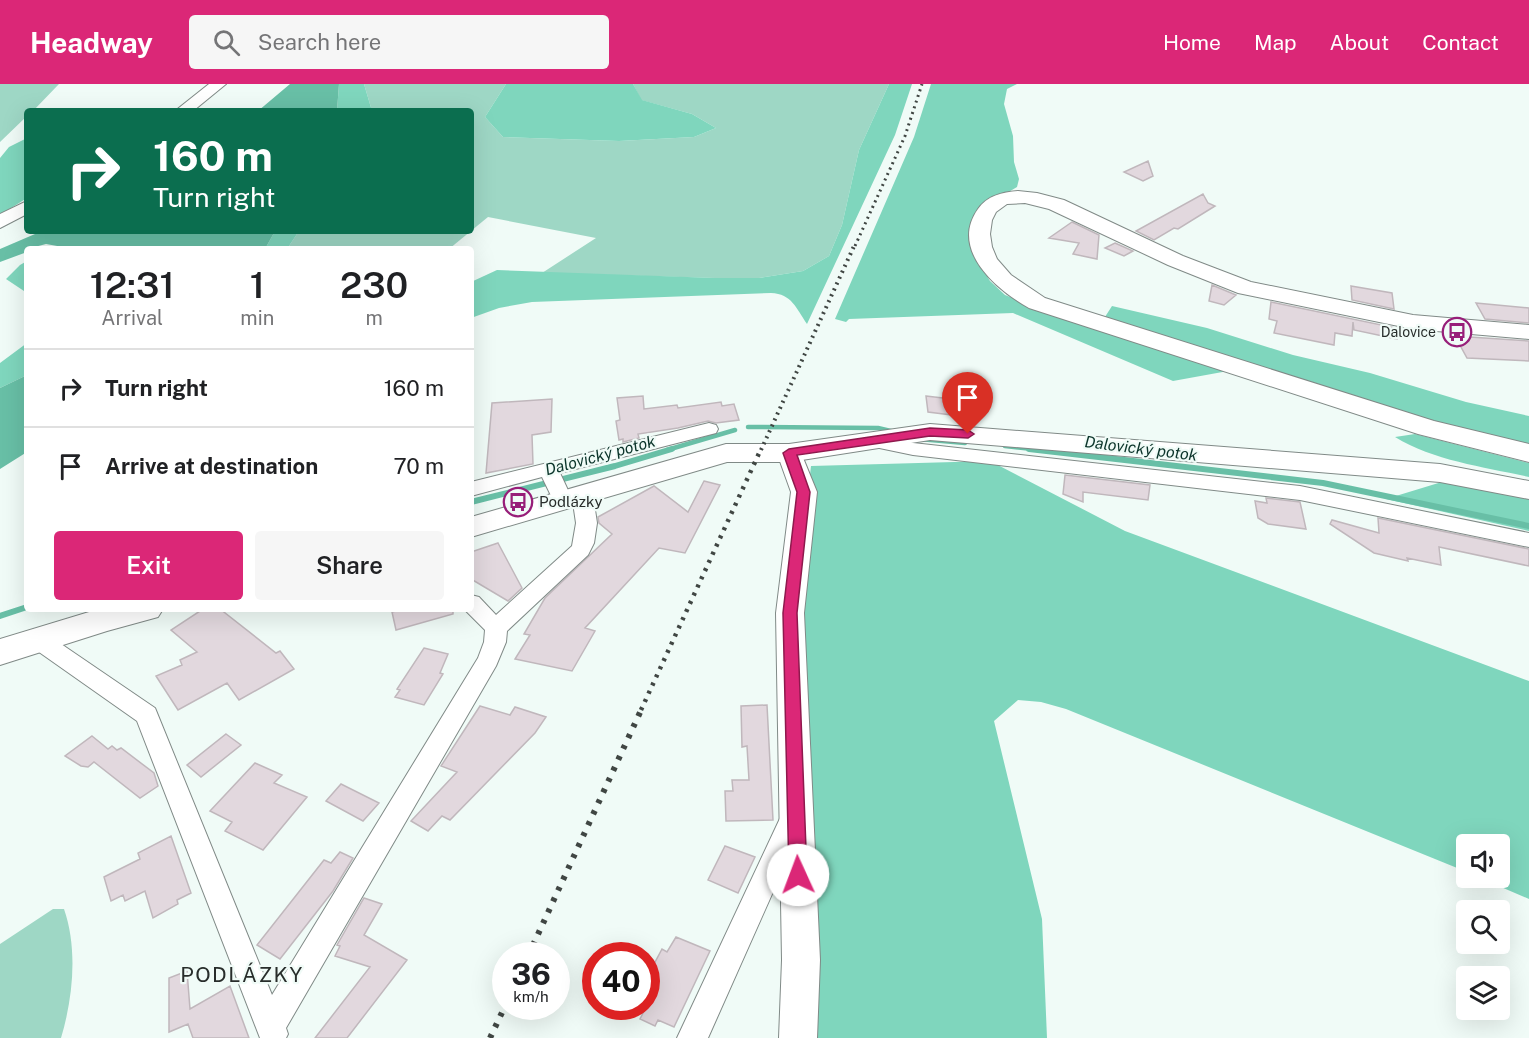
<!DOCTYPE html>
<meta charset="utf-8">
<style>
:root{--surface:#fff;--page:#f6f6f6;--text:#202124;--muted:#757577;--line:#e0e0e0;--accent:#db2777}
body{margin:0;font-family:"Public Sans",sans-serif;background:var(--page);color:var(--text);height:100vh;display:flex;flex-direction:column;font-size:22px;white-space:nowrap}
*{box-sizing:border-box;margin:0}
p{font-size:20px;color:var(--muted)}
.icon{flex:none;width:33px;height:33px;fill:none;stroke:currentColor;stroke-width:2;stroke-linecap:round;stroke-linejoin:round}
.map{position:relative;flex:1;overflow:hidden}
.sheet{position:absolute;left:24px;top:162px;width:450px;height:366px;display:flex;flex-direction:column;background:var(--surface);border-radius:6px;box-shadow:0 6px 24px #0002}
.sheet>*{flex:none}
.banner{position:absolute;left:24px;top:24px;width:450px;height:126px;border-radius:6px;box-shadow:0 6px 24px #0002;background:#0b6e4f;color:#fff;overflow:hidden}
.buttons{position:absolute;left:1456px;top:750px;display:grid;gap:12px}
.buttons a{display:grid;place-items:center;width:54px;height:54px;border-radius:6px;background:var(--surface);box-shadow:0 6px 24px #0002;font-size:30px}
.speed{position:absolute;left:492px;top:858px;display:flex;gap:12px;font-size:30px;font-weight:700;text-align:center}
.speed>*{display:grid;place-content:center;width:78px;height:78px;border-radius:50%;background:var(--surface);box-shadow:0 6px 24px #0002;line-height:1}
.speed small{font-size:15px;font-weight:400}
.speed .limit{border:9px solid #d22;background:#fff;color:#111}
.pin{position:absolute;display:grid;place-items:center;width:51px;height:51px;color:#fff;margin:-62px -26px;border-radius:50% 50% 50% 0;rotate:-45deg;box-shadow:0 0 6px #0007}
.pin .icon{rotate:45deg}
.me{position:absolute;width:66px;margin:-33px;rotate:358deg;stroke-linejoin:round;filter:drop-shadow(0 0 4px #0008)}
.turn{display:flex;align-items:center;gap:21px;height:126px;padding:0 30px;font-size:27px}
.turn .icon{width:78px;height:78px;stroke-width:2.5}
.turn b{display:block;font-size:42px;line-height:51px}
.eta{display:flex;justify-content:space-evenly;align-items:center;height:102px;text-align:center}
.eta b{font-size:36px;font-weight:600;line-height:42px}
.cta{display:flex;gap:12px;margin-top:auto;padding:12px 30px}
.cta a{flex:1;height:69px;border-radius:6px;background:var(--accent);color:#fff;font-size:24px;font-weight:600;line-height:69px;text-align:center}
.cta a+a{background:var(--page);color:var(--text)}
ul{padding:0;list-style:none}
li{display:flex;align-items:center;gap:18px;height:78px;padding:0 30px;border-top:2px solid var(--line)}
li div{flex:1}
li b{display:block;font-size:22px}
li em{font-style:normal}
header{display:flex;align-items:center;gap:36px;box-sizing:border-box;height:84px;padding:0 30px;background:var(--accent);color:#fff}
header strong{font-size:28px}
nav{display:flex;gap:33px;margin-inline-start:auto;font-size:21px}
.search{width:420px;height:54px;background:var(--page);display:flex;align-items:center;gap:15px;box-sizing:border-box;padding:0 21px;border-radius:6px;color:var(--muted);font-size:22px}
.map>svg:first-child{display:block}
.green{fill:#9ed7c5}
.forest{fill:#7fd6bd}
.water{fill:#68bfa6}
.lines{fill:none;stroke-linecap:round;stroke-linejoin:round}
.stream-far1{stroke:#68bfa6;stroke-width:4.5}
.stream{stroke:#68bfa6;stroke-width:6}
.building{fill:#e2d8de;stroke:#c0b7bc;stroke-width:1.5}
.minor-casing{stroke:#808a87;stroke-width:2}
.tertiary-casing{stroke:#808a87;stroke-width:2}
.secondary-casing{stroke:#808a87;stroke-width:2}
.minor{fill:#fff;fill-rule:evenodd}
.tertiary{fill:#fff;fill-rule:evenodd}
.secondary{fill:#fff;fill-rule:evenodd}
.rail-far3{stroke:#404643;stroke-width:3;stroke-dasharray:2 4;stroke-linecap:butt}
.rail-far2{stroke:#404643;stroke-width:4;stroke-dasharray:2 4.5;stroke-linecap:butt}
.rail-far1{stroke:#404643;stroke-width:4.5;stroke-dasharray:3 6;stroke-linecap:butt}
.rail{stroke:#404643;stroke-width:6;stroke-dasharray:4 8;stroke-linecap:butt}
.route{fill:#db2777;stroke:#8e194d;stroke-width:1.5}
.labels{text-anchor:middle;stroke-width:4.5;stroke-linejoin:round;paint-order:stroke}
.far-poi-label{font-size:14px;fill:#282d2b;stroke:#f0fbf7;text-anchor:end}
.poi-label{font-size:15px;fill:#282d2b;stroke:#f0fbf7;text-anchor:start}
.water-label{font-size:16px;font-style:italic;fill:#0c352b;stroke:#f0fbf7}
.near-quarter-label{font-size:21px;letter-spacing:1.5px;fill:#282d2b;stroke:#f0fbf7}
</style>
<header>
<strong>Headway</strong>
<div class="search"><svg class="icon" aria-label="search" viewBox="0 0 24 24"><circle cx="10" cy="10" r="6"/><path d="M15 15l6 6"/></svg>Search here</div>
<nav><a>Home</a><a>Map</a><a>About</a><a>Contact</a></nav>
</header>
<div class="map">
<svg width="1529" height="954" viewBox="0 0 1529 954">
<rect width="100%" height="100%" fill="#f0fbf7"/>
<path class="green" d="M0 0H59L33 27H27V32L0 58Z
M364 0H506L485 33 503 53 619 57 694 53 716 44 692 30 641 16 633 0H889L859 66 842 141 829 172 803 187 759 194H715L542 189 596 154 488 133 449 165H287L299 147H471V27H372Z
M53 825H64C78 865 73 914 61 954H0V860Z"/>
<path class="forest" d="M339 0H364L372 27H337Z
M506 0H633L642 16 692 30 716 44 694 53 619 57 503 53 485 33Z
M889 0H912L895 51 807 240C796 224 792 210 771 209L532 218 499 224 471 234V198L497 186 715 194H759L803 187 829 172 842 141 859 66Z
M931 0H1017L1007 5 1004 20 1013 52 1014 78 1019 95 1017 103 990 119 975 173 990 197 1005 211 1081 240 1228 287 1173 297 1013 229 849 235 846 238 835 235 914 53Z
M27 54V114L0 131V74L9 63Z
M275 147H299L287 165H265Z
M27 177V209L6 195 20 181Z
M1112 222 1207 244 1293 271 1370 289 1466 318 1529 332V365L1423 341 1103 236Z
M27 259V291L0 304V279Z
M1415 350 1529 379V393C1485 383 1434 377 1395 353Z
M990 377 1125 447 1529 597V815L1480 794H1500V760H1467V788L1066 625 1041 618 1018 616 994 637 1042 835 1047 954H802L795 522 811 382Z
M1445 397 1529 408V447L1386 415Z"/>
<path class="water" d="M290 0H339L337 27H258Z
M42 147H275L265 165H74L46 160 27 165V168L0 178V165Z
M27 291V368L0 385V304Z"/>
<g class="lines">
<path class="stream-far1" d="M748 343 878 344 895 348
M919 355 965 359
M1005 362 1042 366
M667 366 735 346"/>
<path class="stream" d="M1029 365 1323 399 1529 442
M471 418 615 382 672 365
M0 532 27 523"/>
</g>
<path class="building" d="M1148 77 1153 92 1143 97 1124 88Z
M1203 110 1208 119 1215 122 1178 145 1174 144 1154 156 1136 147Z
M1072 138 1099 151 1097 175 1073 170 1079 159 1049 154Z
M1115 159 1133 167 1124 172 1105 164Z
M1212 201 1236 211 1224 221 1209 217Z
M1351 202 1392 209 1394 225 1352 216Z
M1271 218 1396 244 1397 255 1354 246 1353 238 1352 252 1335 249 1334 261 1274 249 1277 237 1269 235Z
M1476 219 1529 224V239L1485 235Z
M1455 252 1529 257V277L1467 274Z
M643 312 644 325 677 321 678 324 721 318 722 322 734 320 739 336 716 339 708 337 678 344 638 350 639 354 623 358V355L619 356 616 337 620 336 617 314Z
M926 312 968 317 967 333 928 328Z
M552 315 551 348 532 351 533 380 486 389 492 319Z
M1065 391 1150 401 1148 416 1083 408V418L1063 410Z
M704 397 720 401 685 469 659 464 585 544 595 547 572 587 515 575 530 551 524 550 545 514 612 450 599 439 598 433 654 402 688 428Z
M1266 414 1300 418 1306 445 1268 440 1258 434 1255 417 1267 419Z
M1378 434 1529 465V482L1439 463 1441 481 1407 474 1408 477 1374 469 1330 440 1332 436 1379 449Z
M498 459 522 504 508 517 471 495V468Z
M203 525H220L276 569 280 567 294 585 239 616 227 599 178 626 156 592 182 581 180 576 197 568 171 546Z
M403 525H453V530L396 546 392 528Z
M424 564 448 570 440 589 443 590 424 621 395 613 400 606 397 605Z
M767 621 773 736 726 737 725 707H733L732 696H749L747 662 742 663 741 622Z
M480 622 510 631 515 623 546 633 535 649 450 736 442 732 428 747 411 737 457 688 441 682Z
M226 650 241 661 201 693 187 681Z
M92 652 108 665 112 662 117 666 121 664 154 689 158 702 140 714 94 678 88 683 81 682 65 672Z
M255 679 282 691 274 699 307 713 263 766 225 747 232 738 210 727Z
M341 700 379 719 363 737 326 717Z
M171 752 191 809 177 816 178 820 153 834 145 807 125 817 123 811 111 817 104 793 140 775 138 769Z
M725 762 755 773 738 809 708 796Z
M340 768 353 774 333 807 280 875 257 861 324 776 331 779Z
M364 814 382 820 364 851 407 876 347 954H315L370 883 335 872 340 862 337 861Z
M676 853 710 867 674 943 658 936 655 942 640 935 646 923V876L654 880 662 865 667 868Z
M187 887 190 925 230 902 249 954H193L188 940 169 948V894Z"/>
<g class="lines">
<g class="minor-casing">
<path id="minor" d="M709 339 716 341 718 345 716 349 560 389 573 417 570 422 563 424 556 422 542 393 471 412V398Z
M872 351 913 359 1300 402 1529 449V463L1300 416 913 371 865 361 863 357 865 353Z
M582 405 589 407 594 419 597 439 594 459 588 471 507 547 506 558 496 582 286 944 288 950 286 954H260L137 637 29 561 26 555 29 549 37 546 45 549 155 624 272 911 478 574 484 558 485 546 464 525H471V511L479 513 496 531 572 462 576 439 572 412 575 407Z
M792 724 801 728 805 736 708 954H677L783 728Z"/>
</g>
<g class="tertiary-casing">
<path id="tertiary" d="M209 0H226L193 27H175Z
M27 117V130L0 144V130Z
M789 361 798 363 801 369 817 408 804 529 820 876 817 954H779L782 876 776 529 791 408 777 369 780 363Z"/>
</g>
<g class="secondary-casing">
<path id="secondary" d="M1018 107 1037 109 1064 116 1183 172 1251 198 1413 231 1529 241V255L1413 245 1238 209 1168 181 1049 125 1025 119 1007 120 996 128 992 136 990 150 992 163 997 175 1011 191 1045 214 1434 337 1529 360V378L1418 350 1029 224C997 206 949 166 978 125 987 112 1002 108 1018 107Z
M930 340 1440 380 1529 397V415L1440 398 930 356 789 378H727L471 453V433L726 360H789Z
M99 525H163L158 533 107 547 0 581V555Z"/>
</g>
<use href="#minor" class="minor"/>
<use href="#tertiary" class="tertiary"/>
<use href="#secondary" class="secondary"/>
<path class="rail-far3" d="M855 162 905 52 922 0"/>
<path class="rail-far2" d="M761 366 855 160"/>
<path class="rail-far1" d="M641 626 761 365"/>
<path class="rail" d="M528 872 642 624
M490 954 506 920"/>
</g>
<path class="route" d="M930 344 968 346 974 350 968 354 930 352 797 371 810 408 797 529 807 791 804 797 798 800 792 797 789 791 783 529 797 408 783 369 789 365Z"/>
<defs>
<g id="bus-ring" transform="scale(1.5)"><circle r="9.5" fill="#f0fbf7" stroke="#971e79" stroke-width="1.5"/><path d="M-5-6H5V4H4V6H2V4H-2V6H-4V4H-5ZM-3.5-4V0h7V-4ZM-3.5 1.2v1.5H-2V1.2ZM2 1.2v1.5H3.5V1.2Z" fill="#971e79"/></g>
</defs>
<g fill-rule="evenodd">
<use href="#bus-ring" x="1457" y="248"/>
<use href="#bus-ring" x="518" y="418"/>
</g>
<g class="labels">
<g class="far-poi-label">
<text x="1436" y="253">Dalovice</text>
</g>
<g class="poi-label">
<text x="539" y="423">Podlázky</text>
</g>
<g class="water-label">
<text transform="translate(1141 364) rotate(7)" y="6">Dalovický potok</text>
<text transform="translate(600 371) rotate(-15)" y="6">Dalovický potok</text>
</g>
<g class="near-quarter-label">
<text x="242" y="898">PODLÁZKY</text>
</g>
</g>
</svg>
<div class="buttons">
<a><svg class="icon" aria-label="sound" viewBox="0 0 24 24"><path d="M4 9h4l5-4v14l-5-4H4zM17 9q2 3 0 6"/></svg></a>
<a><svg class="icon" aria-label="search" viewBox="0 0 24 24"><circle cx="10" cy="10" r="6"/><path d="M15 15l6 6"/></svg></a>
<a><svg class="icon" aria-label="layers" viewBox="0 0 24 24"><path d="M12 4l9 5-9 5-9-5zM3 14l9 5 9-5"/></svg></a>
</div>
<div class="speed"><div>36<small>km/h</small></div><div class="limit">40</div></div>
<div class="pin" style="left:968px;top:350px;background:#d93025"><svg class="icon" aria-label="arrive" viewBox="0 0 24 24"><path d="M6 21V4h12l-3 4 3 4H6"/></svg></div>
<svg class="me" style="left:798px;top:791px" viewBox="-20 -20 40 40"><circle r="19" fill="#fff"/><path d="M0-13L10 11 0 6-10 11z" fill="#db2777"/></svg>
<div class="banner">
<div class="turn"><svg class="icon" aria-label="right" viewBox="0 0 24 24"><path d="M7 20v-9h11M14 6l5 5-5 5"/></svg><div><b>160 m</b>Turn right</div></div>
</div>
<section class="sheet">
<div class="eta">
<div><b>12:31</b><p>Arrival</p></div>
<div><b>1</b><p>min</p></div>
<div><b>230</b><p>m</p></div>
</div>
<ul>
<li><svg class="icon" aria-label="right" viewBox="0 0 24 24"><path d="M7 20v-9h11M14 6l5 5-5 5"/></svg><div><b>Turn right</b></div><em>160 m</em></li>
<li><svg class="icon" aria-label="arrive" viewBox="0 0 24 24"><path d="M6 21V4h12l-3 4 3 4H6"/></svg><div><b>Arrive at destination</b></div><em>70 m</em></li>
</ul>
<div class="cta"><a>Exit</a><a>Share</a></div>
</section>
</div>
